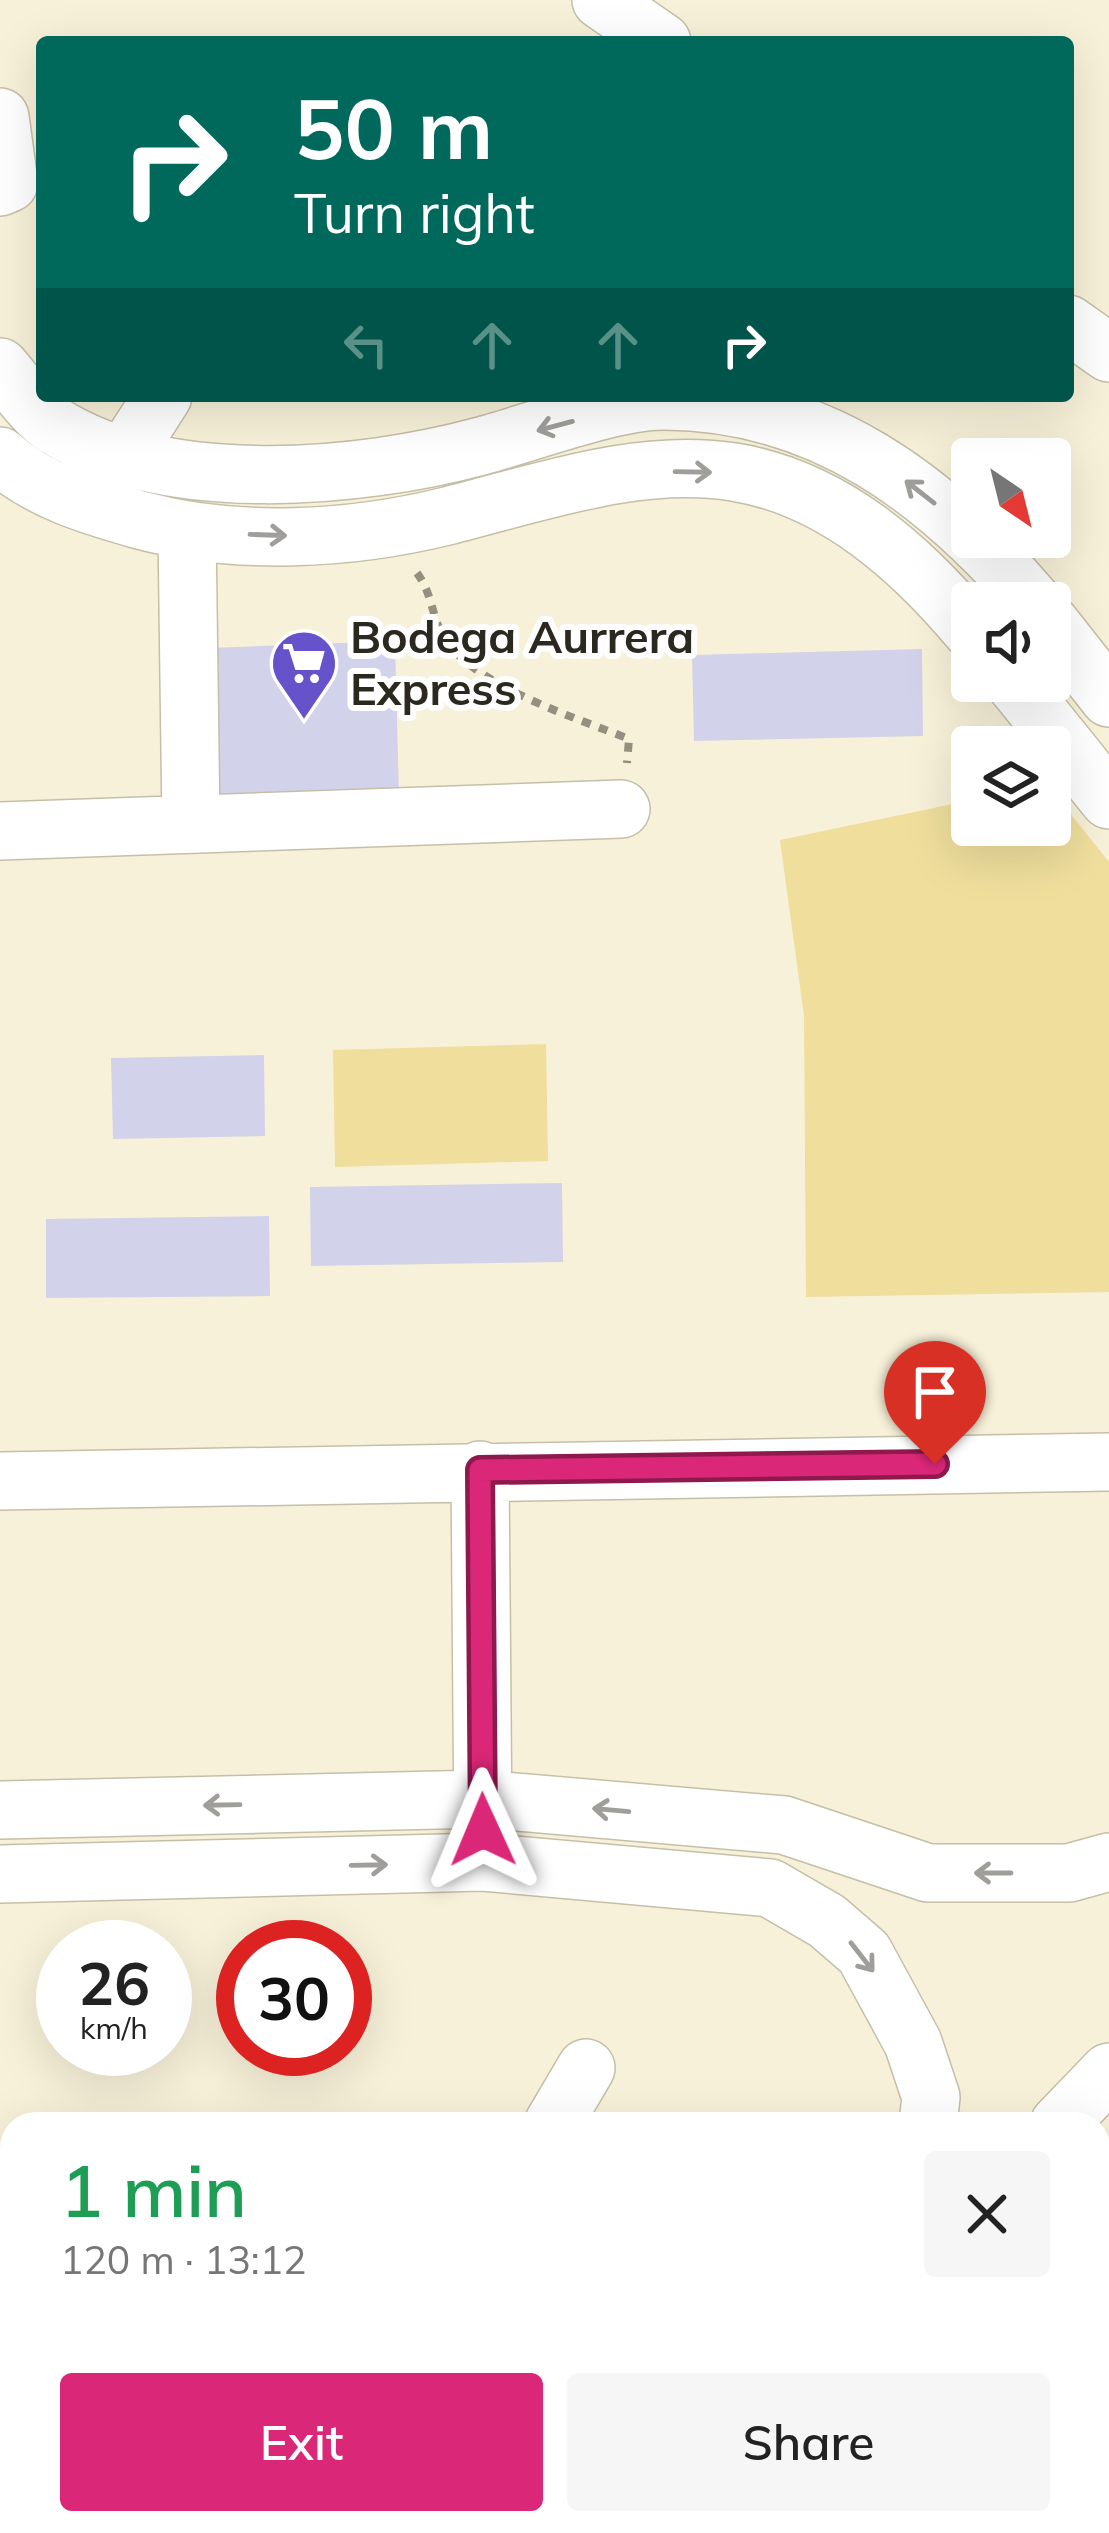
<!DOCTYPE html>
<meta charset="utf-8">
<style>
:root{--surface:#fff;--page:#f6f6f6;--text:#222;--muted:#767676;--accent:#db2777}
body{margin:0;font-family:Mulish,sans-serif;background:var(--page);color:var(--text);height:100vh;display:flex;flex-direction:column;font-size:45px;white-space:nowrap}
*{box-sizing:border-box;margin:0}
p{font-size:39px;color:var(--muted)}
.icon{flex:none;width:66px;height:66px;fill:none;stroke:currentColor;stroke-width:2;stroke-linecap:round;stroke-linejoin:round}
.map{position:relative;flex:1;overflow:hidden}
.details{position:absolute;left:0px;top:2112px;width:1110px;height:423px;display:flex;flex-direction:column;background:var(--surface);border-radius:36px 36px 0 0;box-shadow:0 12px 48px #0002}
.details>*{flex:none}
.top-card{position:absolute;left:36px;top:36px;width:1038px;height:366px;border-radius:12px;box-shadow:0 12px 48px #0002;background:#00695c;color:#fff;overflow:hidden}
.needle{width:78px;rotate:145deg}
.tools{position:absolute;left:951px;top:438px;display:grid;gap:24px}
.tools a{display:grid;place-items:center;width:120px;height:120px;border-radius:12px;background:var(--surface);box-shadow:0 12px 48px #0002;font-size:60px}
.speed{position:absolute;left:36px;top:1920px;display:flex;gap:24px;font-size:60px;font-weight:700;text-align:center}
.speed>*{display:grid;place-content:center;width:156px;height:156px;border-radius:50%;background:var(--surface);box-shadow:0 12px 48px #0002;line-height:1}
.speed small{font-size:30px;font-weight:400}
.speed .limit{border:18px solid #d22;background:#fff;color:#111}
.pin{position:absolute;display:grid;place-items:center;width:102px;height:102px;color:#fff;margin:-123px -51px;border-radius:50% 50% 50% 0;rotate:-45deg;box-shadow:0 0 12px #0007}
.pin .icon{rotate:45deg}
.me{position:absolute;width:132px;margin:-66px;rotate:359deg;stroke-linejoin:round;filter:drop-shadow(0 0 9px #0008)}
.turn{display:flex;align-items:center;gap:42px;height:252px;padding:0 60px;font-size:54px}
.turn .icon{width:156px;height:156px;stroke-width:2.5}
.turn b{display:block;font-size:84px;line-height:102px}
.lanes{display:flex;align-items:center;height:114px;padding:0 60px;background:#0003;justify-content:center;gap:60px;direction:ltr}
.lanes .off{opacity:.35}
.round{display:grid;place-items:center;flex:none;width:126px;height:126px;border-radius:12px;background:var(--page)}
.head{display:flex;align-items:center;justify-content:space-between;height:204px;padding:0 60px}
h1{font-size:72px;font-weight:600;line-height:90px;color:#1e9e55}
.action{display:flex;gap:24px;margin-top:auto;padding:24px 60px}
.action a{flex:1;height:138px;border-radius:12px;background:var(--accent);color:#fff;font-size:48px;font-weight:600;line-height:138px;text-align:center}
.action a+a{background:var(--page);color:var(--text)}
.map>svg:first-child{display:block}
.green{fill:#efde9c}
.building{fill:#d2d2ea}
.lines{fill:none;stroke-linecap:round;stroke-linejoin:round}
.minor-casing{stroke:#c5bfa8;stroke-width:60}
.path{stroke:#948f7e;stroke-width:8;stroke-dasharray:9 9;stroke-linecap:butt}
.minor{stroke:#fff;stroke-width:57}
.oneway{stroke:#9f9e9a}
.route-casing{stroke:#8e194d;stroke-width:30}
.route{stroke:#db2777;stroke-width:21}
.labels{text-anchor:middle;stroke-width:12;stroke-linejoin:round;paint-order:stroke}
.poi-label{font-size:45px;font-weight:bold;fill:#2a281f;stroke:#fefefe;text-anchor:start}
</style>
<div class="map">
<svg width="1109" height="2533" viewBox="0 0 1109 2533">
<rect width="100%" height="100%" fill="#f8f1d9"/>
<path class="green" d="M1050 788 1109 862V1292L806 1297 804 1016 780 840 972 800V825H1050Z
M546 1044 548 1161 335 1167 333 1050Z"/>
<path class="building" d="M395 641 399 796 212 801 208 648Z
M922 649 923 736 694 741 692 655Z
M264 1055 265 1136 113 1139 111 1058Z
M562 1183 563 1262 311 1266 310 1187Z
M269 1216 270 1296 46 1298V1219Z"/>
<g class="lines">
<g class="minor-casing">
<path id="minor" d="M601 0 662 42
M0 117 9 183 0 187
M1068 324 1109 353
M0 367C16 385 35 414 55 426 167 496 360 479 481 446 530 433 617 400 665 401 821 402 936 489 1034 603
M0 456C39 491 90 506 140 520 237 546 350 540 447 516 539 493 638 457 734 472 833 488 911 558 972 631
M102 479 125 455 163 396
M187 532 191 824
M1050 623 1109 698
M1013 681 1109 800
M0 831 621 809
M480 1470 483 1834
M0 1481 1109 1462
M0 1810 482 1799 784 1825 928 1873H1069L1109 1862
M0 1874 483 1862 770 1888 827 1921 864 1953 913 2043 931 2097 928 2124
M553 2124 586 2068
M1059 2124 1109 2072
M1098 2415 1109 2424
M1098 2483 1109 2491
M45 2533 48 2523
M304 2533 310 2523
M685 2533 691 2523
M763 2533 769 2523"/>
</g>
<path class="path" d="M417 573C432 593 431 613 442 634 469 685 577 718 629 739L627 763"/>
<use href="#minor" class="minor"/>
</g>
<defs><path id="oneway-shaft" d="M-6 0H5M1.5-3L5.5 0L1.5 3" fill="none" stroke-width="1.6" stroke-linecap="round" stroke-linejoin="round" transform="scale(3)"/></defs>
<g class="oneway">
<use href="#oneway-shaft" transform="translate(555 426) rotate(165)"/>
<use href="#oneway-shaft" transform="translate(693 472) rotate(1)"/>
<use href="#oneway-shaft" transform="translate(920 492) rotate(-142)"/>
<use href="#oneway-shaft" transform="translate(268 535) rotate(2)"/>
<use href="#oneway-shaft" transform="translate(222 1805) rotate(179)"/>
<use href="#oneway-shaft" transform="translate(611 1810) rotate(-175)"/>
<use href="#oneway-shaft" transform="translate(369 1865) rotate(-1)"/>
<use href="#oneway-shaft" transform="translate(993 1873) rotate(-180)"/>
<use href="#oneway-shaft" transform="translate(862 1957) rotate(52)"/>
</g>
<g class="lines">
<g class="route-casing">
<path id="route" d="M483 1830 480 1470 935 1464"/>
</g>
<use href="#route" class="route"/>
</g>
<defs>
<g id="supermarket-pin" transform="scale(3.45)"><path d="M0 17L-7.5 6A9.5 9.5 0 1 1 7.5 6Z" fill="#6652cb" stroke="#fefefe"/><path d="M-6-5.5h2.5l.6 2H6L4.5 2H-2.5L-4.4-4H-6ZM-1.5 3.2a1.3 1.3 0 1 0 .1 0ZM3 3.2a1.3 1.3 0 1 0 .1 0Z" fill="#fff"/></g>
</defs>
<g fill-rule="evenodd">
<use href="#supermarket-pin" x="304" y="663"/>
</g>
<g class="labels">
<g class="poi-label">
<text x="350" y="653">Bodega Aurrera<tspan x="350" dy="52">Express</tspan></text>
</g>
</g>
</svg>
<div class="tools">
<a><svg class="needle" viewBox="-14 -14 28 28"><path d="M0-13l5 13h-10z" fill="#e53935"/><path d="M0 13l5-13h-10z" fill="#767676"/></svg></a>
<a><svg class="icon" aria-label="sound" viewBox="0 0 24 24"><path d="M4 9h4l5-4v14l-5-4H4zM17 9q2 3 0 6"/></svg></a>
<a><svg class="icon" aria-label="layers" viewBox="0 0 24 24"><path d="M12 4l9 5-9 5-9-5zM3 14l9 5 9-5"/></svg></a>
</div>
<div class="speed"><div>26<small>km/h</small></div><div class="limit">30</div></div>
<div class="pin" style="left:935px;top:1464px;background:#d93025"><svg class="icon" aria-label="arrive" viewBox="0 0 24 24"><path d="M6 21V4h12l-3 4 3 4H6"/></svg></div>
<svg class="me" style="left:483px;top:1830px" viewBox="-20 -20 40 40"><path d="M0-17L14 15 0 8-14 15z" fill="#db2777" stroke="#fff" stroke-width="4"/></svg>
<div class="top-card">
<div class="turn"><svg class="icon" aria-label="right" viewBox="0 0 24 24"><path d="M7 20v-9h11M14 6l5 5-5 5"/></svg><div><b>50 m</b>Turn right</div></div>
<div class="lanes"><svg class="icon off" aria-label="left" viewBox="0 0 24 24"><path d="M17 20v-9H6M10 6l-5 5 5 5"/></svg><svg class="icon off" aria-label="ahead" viewBox="0 0 24 24"><path d="M12 20V5M6 11l6-6 6 6"/></svg><svg class="icon off" aria-label="ahead" viewBox="0 0 24 24"><path d="M12 20V5M6 11l6-6 6 6"/></svg><svg class="icon" aria-label="right" viewBox="0 0 24 24"><path d="M7 20v-9h11M14 6l5 5-5 5"/></svg></div>
</div>
<section class="details">
<div class="head"><div><h1>1 min</h1><p>120 m · 13:12</p></div><a class="round"><svg class="icon" aria-label="close" viewBox="0 0 24 24"><path d="M6 6l12 12M18 6L6 18"/></svg></a></div>
<div class="action"><a>Exit</a><a>Share</a></div>
</section>
</div>
